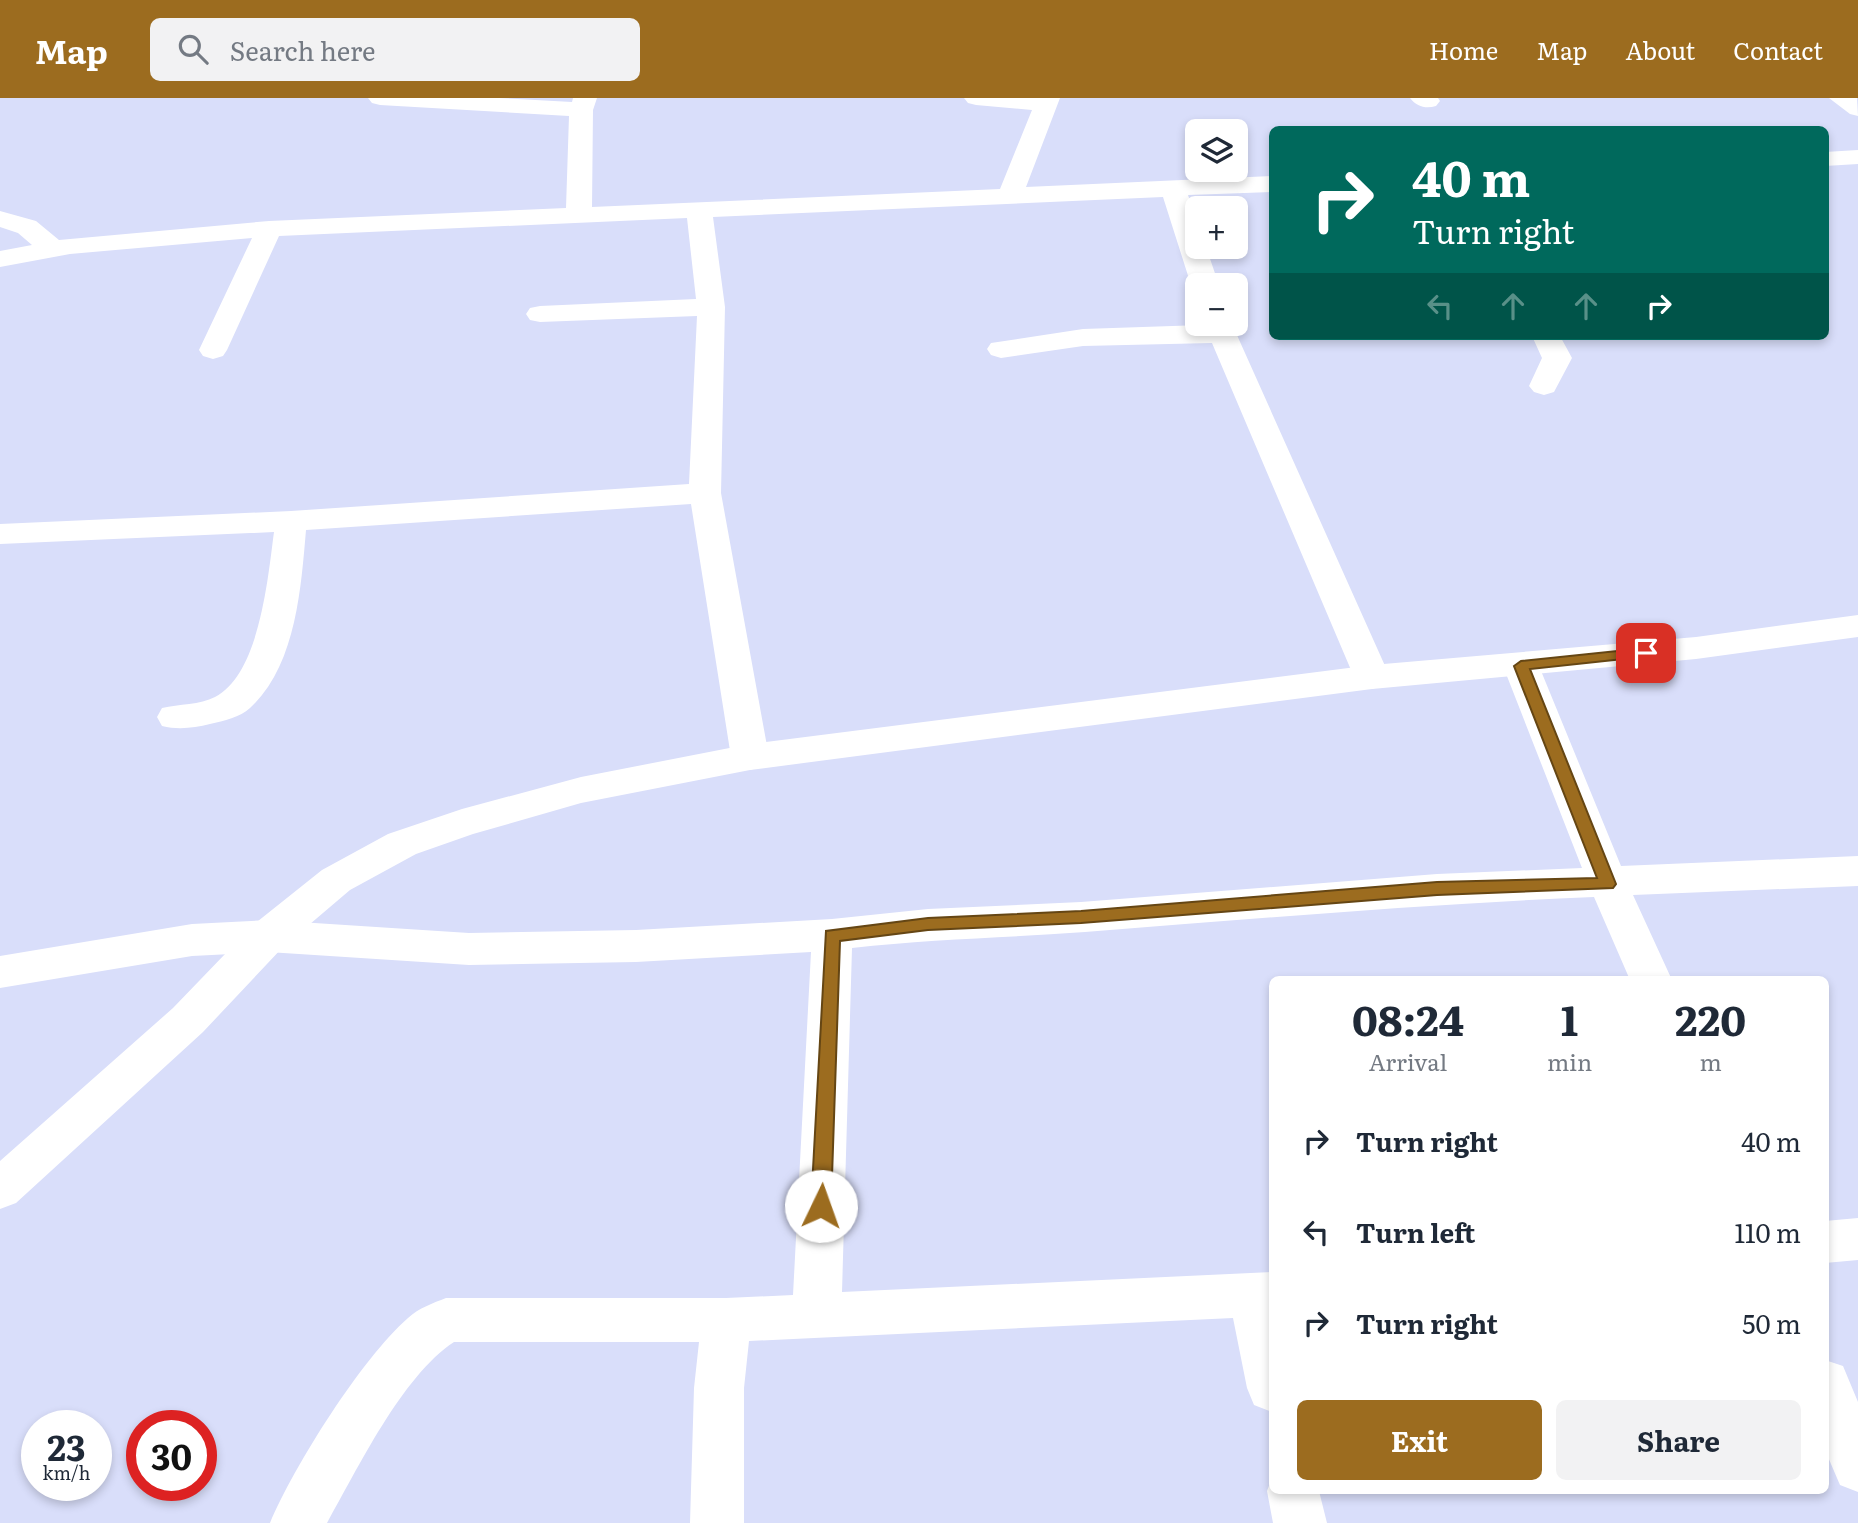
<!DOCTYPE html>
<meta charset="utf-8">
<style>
:root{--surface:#fff;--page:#f2f2f3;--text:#1f2937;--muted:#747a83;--accent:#9c6c1f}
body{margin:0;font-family:Literata,serif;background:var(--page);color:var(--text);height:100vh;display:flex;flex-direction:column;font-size:26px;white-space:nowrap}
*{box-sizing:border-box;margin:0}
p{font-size:23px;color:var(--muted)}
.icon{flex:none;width:38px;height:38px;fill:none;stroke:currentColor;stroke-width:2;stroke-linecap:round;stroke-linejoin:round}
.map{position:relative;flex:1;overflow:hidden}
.side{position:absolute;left:1269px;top:878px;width:560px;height:518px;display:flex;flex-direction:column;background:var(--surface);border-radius:10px;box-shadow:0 4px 10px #0003}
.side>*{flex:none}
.guide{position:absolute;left:1269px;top:28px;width:560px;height:214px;border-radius:10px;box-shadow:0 4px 10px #0003;background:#00695c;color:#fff;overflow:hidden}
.controls{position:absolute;left:1185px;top:21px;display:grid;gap:14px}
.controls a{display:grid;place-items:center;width:63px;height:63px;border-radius:10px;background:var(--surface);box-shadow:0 4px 10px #0003;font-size:35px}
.speed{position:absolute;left:21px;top:1312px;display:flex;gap:14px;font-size:35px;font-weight:700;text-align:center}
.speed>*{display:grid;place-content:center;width:91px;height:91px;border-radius:50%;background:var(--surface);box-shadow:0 4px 10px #0003;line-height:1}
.speed small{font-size:18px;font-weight:400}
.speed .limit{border:10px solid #d22;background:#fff;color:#111}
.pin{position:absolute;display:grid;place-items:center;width:60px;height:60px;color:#fff;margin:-30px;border-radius:14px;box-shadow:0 4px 10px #0006}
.me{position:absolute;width:77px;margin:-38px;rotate:3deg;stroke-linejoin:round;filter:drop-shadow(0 0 5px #0008)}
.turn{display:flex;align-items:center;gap:24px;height:147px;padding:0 28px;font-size:32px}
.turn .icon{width:91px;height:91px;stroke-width:2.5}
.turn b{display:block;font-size:49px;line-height:60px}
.lanes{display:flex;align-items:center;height:66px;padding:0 28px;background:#0003;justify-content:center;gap:35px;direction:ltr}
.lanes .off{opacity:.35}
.eta{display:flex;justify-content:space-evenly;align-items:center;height:119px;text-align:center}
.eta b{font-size:42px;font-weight:700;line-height:49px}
.action{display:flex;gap:14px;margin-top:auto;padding:14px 28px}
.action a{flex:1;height:80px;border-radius:10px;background:var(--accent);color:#fff;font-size:28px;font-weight:700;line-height:80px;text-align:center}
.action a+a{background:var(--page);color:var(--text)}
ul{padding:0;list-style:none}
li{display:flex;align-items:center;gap:21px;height:91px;padding:0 28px}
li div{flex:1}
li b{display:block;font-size:26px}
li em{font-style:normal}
header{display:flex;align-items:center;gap:42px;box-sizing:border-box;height:98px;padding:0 35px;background:var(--accent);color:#fff}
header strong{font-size:33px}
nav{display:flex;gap:38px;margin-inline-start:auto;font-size:24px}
.search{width:490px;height:63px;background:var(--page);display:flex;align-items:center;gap:18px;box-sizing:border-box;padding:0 24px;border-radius:10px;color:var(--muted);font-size:26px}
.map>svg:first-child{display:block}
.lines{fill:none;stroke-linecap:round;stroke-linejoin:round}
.street{fill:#fff;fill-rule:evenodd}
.secondary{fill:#fff;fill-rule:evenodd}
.route{fill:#9c6c1f;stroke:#654614;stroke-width:2}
</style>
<header>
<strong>Map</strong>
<div class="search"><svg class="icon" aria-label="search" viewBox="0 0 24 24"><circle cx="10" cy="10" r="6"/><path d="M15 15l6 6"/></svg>Search here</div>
<nav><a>Home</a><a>Map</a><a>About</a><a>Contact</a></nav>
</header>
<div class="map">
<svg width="1858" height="1425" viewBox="0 0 1858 1425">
<rect width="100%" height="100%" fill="#d9defa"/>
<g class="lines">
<path class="street" d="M368 0H499L572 4 573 0H597L593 12 592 109 1000 91 1032 12 976 7 968 5 964 0H1060L1026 89 1272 78V94L1188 97 1197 123V149H1206L1219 187H1197V193L1191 187 1163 99 713 119 725 209 721 395 769 659 763 668 750 672 737 668 731 659 691 406 306 432C301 490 296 568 250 610 240 619 224 623 210 626 194 630 178 632 162 628L157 619 162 610C179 606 200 607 215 599 260 576 268 478 274 434L0 446V426L291 413 689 386 697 218 540 224 530 222 526 216 530 210 540 208 696 201 687 120 279 138 227 252 223 258 213 261 203 258 199 252 252 140 70 156 0 169V153L32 147 18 135 0 129V113L36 123 59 142 269 123 566 110 569 18 380 7 372 5Z
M1410 0H1438L1440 3 1436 8C1426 11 1417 9 1410 0Z
M1858 52V66L1825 68V54Z
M1232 226 1390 579 1385 587 1372 591 1359 587 1354 579 1212 245 1083 248 1001 260 991 257 987 251 991 245 1083 231Z
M1532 238H1560L1572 260 1554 294 1544 297 1534 294 1529 288 1542 260Z
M1521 556 1534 560 1539 568 1621 768 1858 758V788L1633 797 1672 882H1630L1594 799C1424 806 1255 821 1085 834 1007 840 930 841 852 850L842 1194 1272 1174V1314L1254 1307 1247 1290 1233 1220 749 1243 744 1290V1425H690L694 1290 699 1244H454C402 1278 357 1372 327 1425H270C294 1368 362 1260 408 1220 419 1210 433 1205 446 1200H726L793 1197 811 854 636 864 469 867 268 854 192 858 0 890V858L192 826 268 822 469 835 636 832 832 821 928 811 1081 804 1437 776 1582 770 1503 568 1508 560Z
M1858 1120V1162L1825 1165V1123Z
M1825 1262 1843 1268 1858 1304V1394L1840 1387 1825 1352Z
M1272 1380V1393H1319L1327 1425H1273L1267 1393Z"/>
<path class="secondary" d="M1829 0H1857L1858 18 1850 16Z
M1858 517V539L1696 561 1372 591 750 672 581 705 473 736 416 756 350 792 283 849 203 934 16 1105 0 1111V1063L173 910 253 827 322 772 388 736 462 711 581 679 750 646 1372 567 1696 539Z"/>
</g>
<path class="route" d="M1646 550 1653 555 1651 558 1530 571 1616 786 1613 790 1437 797 1081 825 928 832 840 843 831 1108 828 1114H814L811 1108 826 833 928 820 1081 813 1437 784 1597 780 1514 568 1521 563Z"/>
</svg>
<div class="controls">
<a><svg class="icon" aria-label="layers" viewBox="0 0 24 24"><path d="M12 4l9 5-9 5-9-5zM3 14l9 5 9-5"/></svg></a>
<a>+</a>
<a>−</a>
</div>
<div class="speed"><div>23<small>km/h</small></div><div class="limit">30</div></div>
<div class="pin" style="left:1646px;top:555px;background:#d93025"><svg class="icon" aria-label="arrive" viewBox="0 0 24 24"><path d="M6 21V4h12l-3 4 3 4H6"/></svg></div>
<svg class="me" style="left:821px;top:1108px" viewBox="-20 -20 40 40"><circle r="19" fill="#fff"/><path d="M0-13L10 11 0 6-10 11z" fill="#9c6c1f"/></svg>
<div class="guide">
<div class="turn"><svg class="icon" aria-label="right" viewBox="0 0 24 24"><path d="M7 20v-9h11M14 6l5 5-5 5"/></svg><div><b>40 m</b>Turn right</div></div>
<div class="lanes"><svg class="icon off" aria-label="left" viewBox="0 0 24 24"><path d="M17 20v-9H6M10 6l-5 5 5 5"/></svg><svg class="icon off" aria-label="ahead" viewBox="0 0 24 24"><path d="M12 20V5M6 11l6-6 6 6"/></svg><svg class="icon off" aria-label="ahead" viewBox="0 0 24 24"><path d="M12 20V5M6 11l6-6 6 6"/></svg><svg class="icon" aria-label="right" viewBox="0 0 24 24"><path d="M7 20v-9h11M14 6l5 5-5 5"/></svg></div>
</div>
<section class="side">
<div class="eta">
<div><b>08:24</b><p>Arrival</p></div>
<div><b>1</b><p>min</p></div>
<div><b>220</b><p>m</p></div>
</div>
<ul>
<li><svg class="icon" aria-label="right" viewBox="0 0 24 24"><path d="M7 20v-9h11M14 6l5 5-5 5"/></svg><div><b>Turn right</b></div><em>40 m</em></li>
<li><svg class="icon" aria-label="left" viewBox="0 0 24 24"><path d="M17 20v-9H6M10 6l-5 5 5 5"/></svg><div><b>Turn left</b></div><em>110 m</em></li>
<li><svg class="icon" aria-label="right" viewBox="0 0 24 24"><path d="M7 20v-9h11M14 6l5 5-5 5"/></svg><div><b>Turn right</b></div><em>50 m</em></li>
</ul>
<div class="action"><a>Exit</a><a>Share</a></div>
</section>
</div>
